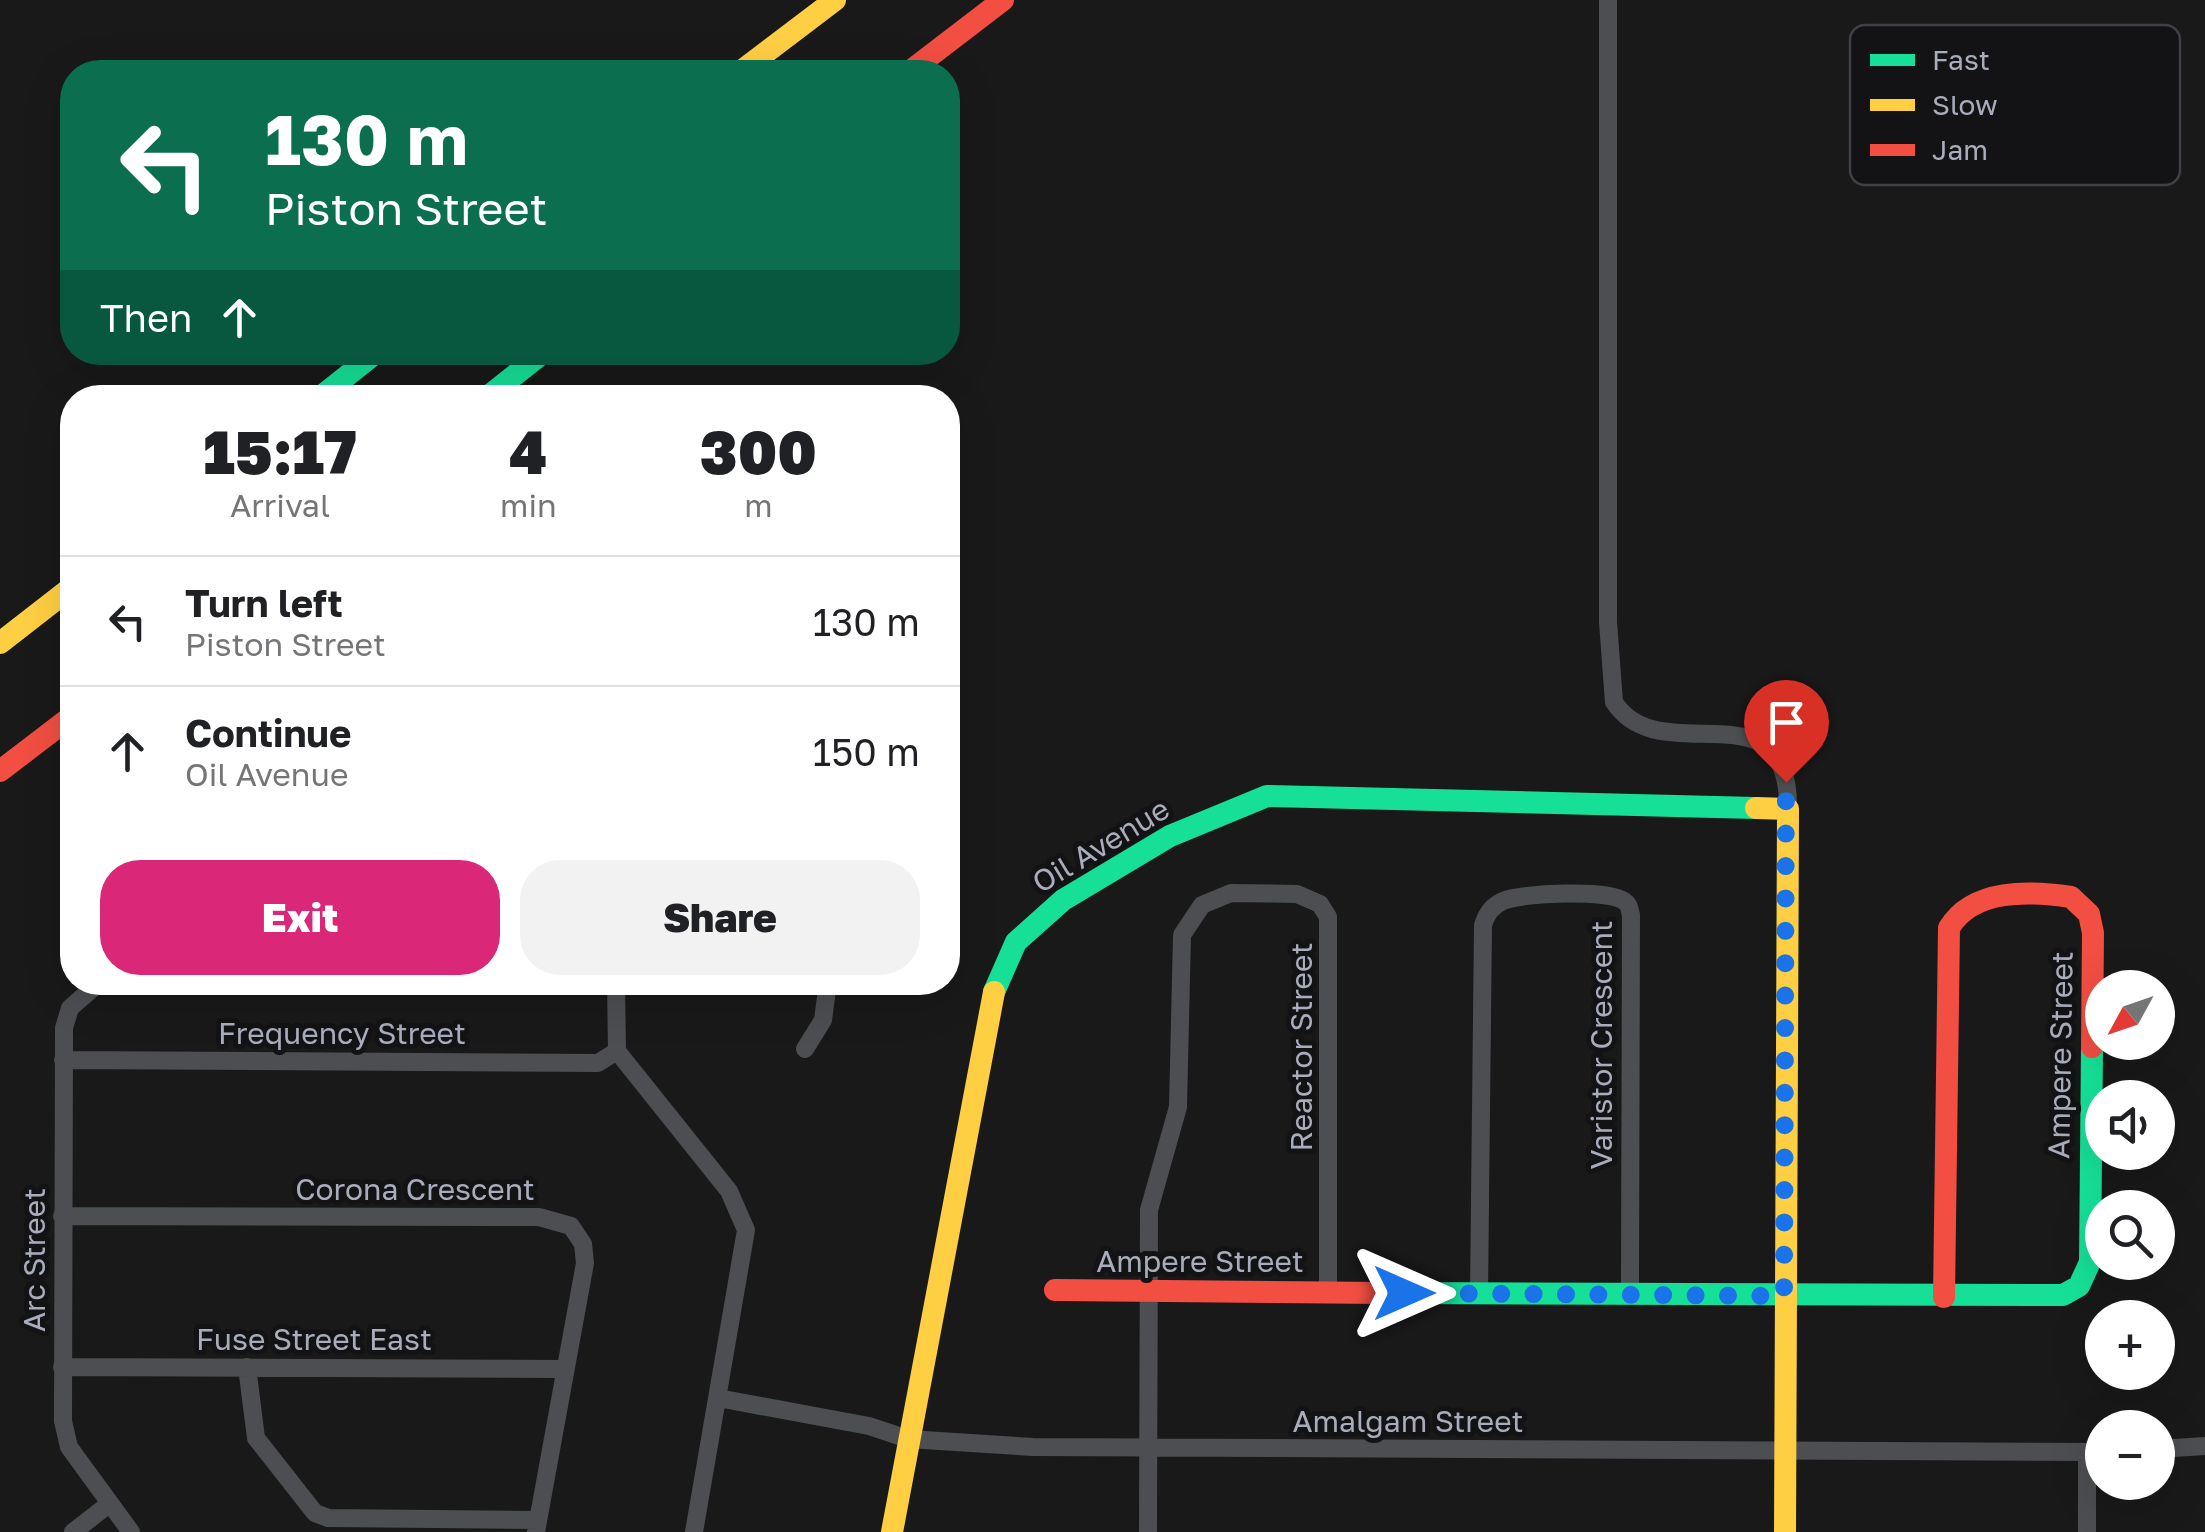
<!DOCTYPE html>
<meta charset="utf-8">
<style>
:root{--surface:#fff;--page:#f2f2f2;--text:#202124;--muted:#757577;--line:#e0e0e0;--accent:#db2777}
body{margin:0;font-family:"Golos Text",sans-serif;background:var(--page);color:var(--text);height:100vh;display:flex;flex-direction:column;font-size:38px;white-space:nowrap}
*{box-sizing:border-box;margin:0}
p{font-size:32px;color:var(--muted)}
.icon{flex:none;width:55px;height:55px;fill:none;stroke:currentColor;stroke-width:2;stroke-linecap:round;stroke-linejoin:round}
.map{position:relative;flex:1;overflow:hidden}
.details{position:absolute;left:60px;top:385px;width:900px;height:610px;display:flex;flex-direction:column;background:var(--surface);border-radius:40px;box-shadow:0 10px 40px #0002}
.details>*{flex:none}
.hud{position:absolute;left:60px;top:60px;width:900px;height:305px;border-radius:40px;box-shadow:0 10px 40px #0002;background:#0b6e4f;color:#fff;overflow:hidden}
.needle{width:65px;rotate:230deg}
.buttons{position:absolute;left:2085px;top:970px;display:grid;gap:20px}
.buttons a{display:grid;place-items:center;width:90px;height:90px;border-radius:50%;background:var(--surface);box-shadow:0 10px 40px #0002;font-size:50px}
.pin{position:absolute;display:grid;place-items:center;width:85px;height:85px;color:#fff;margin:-102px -42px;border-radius:50% 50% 50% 0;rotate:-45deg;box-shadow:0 0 10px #0007}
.pin .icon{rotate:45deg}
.me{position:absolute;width:110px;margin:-55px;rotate:90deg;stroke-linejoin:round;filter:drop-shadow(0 0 8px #0008)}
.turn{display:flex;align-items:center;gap:35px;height:210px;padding:0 40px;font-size:45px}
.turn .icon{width:130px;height:130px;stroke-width:2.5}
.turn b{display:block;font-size:70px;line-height:85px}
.then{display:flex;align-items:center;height:95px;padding:0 40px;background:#0003;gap:20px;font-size:38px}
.eta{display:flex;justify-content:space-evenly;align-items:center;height:170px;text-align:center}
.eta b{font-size:60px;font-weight:800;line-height:70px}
.button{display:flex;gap:20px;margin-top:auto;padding:20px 40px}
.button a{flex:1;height:115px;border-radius:40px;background:var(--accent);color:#fff;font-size:40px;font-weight:800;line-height:115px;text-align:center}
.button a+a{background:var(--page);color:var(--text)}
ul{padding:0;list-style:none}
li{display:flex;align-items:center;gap:30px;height:130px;padding:0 40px;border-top:2px solid var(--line)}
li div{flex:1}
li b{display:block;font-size:38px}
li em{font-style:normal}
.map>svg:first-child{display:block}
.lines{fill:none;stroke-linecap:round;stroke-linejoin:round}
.street{stroke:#4c4e52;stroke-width:18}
.fast{stroke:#16e098;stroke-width:22}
.slow{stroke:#ffcf43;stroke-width:22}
.jam{stroke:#f24e42;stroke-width:22}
.route{stroke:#1a73e8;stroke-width:18;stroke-dasharray:0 32.4}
.labels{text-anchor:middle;stroke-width:10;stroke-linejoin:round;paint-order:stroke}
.street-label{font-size:30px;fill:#a9adbb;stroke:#131315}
.key{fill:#131315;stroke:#404147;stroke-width:2.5}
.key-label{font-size:28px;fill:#a9adbb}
</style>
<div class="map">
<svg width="2205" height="1532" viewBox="0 0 2205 1532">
<rect width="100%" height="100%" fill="#191919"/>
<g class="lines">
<path class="street" d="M1608 0V622L1614 702C1660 774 1790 680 1788 809
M100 982 70 1008 64 1028 63 1421 69 1447 131 1532
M616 982 617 1051 729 1191 746 1230 694 1532
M805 1049 823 1020 828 982
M63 1060 598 1063 617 1051
M62 1216 539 1217 571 1226 583 1244 585 1263 536 1532
M1479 1294 1483 925C1487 913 1492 906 1503 901 1521 893 1608 889 1624 901 1630 905 1629 908 1631 915L1630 1294
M62 1367 565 1369
M247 1367 256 1438 315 1513 328 1518 538 1520
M718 1398 869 1426 908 1439 1033 1447 2102 1452
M2158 1449 2205 1446
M2087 1453V1532
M73 1532 109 1504
M1148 1532 1149 1210 1178 1107 1182 935 1202 905 1231 893 1297 894 1320 904 1328 917V1293"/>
<path class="fast" d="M319 398 377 352
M486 398 544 352
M994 992 1016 942 1063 900 1170 836 1267 796 1756 808
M1384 1293 2063 1295 2079 1286 2090 1262 2092 1047"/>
<path class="slow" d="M740 72 835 0
M0 643 72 587
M1756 808 1788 809 1785 1532
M892 1532 994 992"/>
<path class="jam" d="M909 72 1003 0
M0 771 72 716
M1055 1290 1384 1293
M1944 1297 1949 928C1973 888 2030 891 2071 897L2089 914 2093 933 2092 1047"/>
</g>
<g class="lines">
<path class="route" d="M1404 1293 1784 1296 1786 782"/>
</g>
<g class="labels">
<g class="street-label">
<text transform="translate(1101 846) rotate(-31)" y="10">Oil Avenue</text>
<text x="342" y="1044">Frequency Street</text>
<text transform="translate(1602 1045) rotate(-90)" y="10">Varistor Crescent</text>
<text transform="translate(1302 1047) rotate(-90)" y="10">Reactor Street</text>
<text transform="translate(2061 1055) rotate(-89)" y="10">Ampere Street</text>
<text x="415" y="1200">Corona Crescent</text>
<text transform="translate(35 1260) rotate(-90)" y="10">Arc Street</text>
<text x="1200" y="1272">Ampere Street</text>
<text x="314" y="1350">Fuse Street East</text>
<text x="1408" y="1432">Amalgam Street</text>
</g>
</g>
<rect x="1850" y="25" width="330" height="160" rx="15" class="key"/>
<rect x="1870" y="54" width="45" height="12" fill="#16e098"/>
<rect x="1870" y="99" width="45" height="12" fill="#ffcf43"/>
<rect x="1870" y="144" width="45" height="12" fill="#f24e42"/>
<g class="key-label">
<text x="1932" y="70">Fast</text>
<text x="1932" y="115">Slow</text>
<text x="1932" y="160">Jam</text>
</g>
</svg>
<div class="buttons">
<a><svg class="needle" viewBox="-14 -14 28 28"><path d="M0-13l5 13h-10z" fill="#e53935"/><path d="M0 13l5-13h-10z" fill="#757577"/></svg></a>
<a><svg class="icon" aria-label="sound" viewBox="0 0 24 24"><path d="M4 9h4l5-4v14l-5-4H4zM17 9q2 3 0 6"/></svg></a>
<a><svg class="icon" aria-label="search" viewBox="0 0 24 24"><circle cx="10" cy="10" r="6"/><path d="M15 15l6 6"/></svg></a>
<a>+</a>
<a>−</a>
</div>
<div class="pin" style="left:1786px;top:782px;background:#d93025"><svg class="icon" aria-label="arrive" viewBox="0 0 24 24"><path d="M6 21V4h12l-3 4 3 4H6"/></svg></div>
<svg class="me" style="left:1404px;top:1293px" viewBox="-20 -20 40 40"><path d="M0-17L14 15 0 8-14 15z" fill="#1a73e8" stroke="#fff" stroke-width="4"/></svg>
<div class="hud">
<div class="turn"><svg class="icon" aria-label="left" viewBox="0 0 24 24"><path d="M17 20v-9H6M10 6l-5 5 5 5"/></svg><div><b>130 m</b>Piston Street</div></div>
<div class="then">Then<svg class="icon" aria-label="ahead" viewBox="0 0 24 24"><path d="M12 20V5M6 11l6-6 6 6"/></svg></div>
</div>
<section class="details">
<div class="eta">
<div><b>15:17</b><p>Arrival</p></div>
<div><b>4</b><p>min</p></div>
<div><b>300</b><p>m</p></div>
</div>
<ul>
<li><svg class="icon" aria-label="left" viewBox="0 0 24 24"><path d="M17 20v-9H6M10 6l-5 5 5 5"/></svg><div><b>Turn left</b><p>Piston Street</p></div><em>130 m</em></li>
<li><svg class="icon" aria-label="ahead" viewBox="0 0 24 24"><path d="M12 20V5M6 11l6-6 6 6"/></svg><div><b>Continue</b><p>Oil Avenue</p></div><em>150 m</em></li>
</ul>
<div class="button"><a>Exit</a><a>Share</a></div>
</section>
</div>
